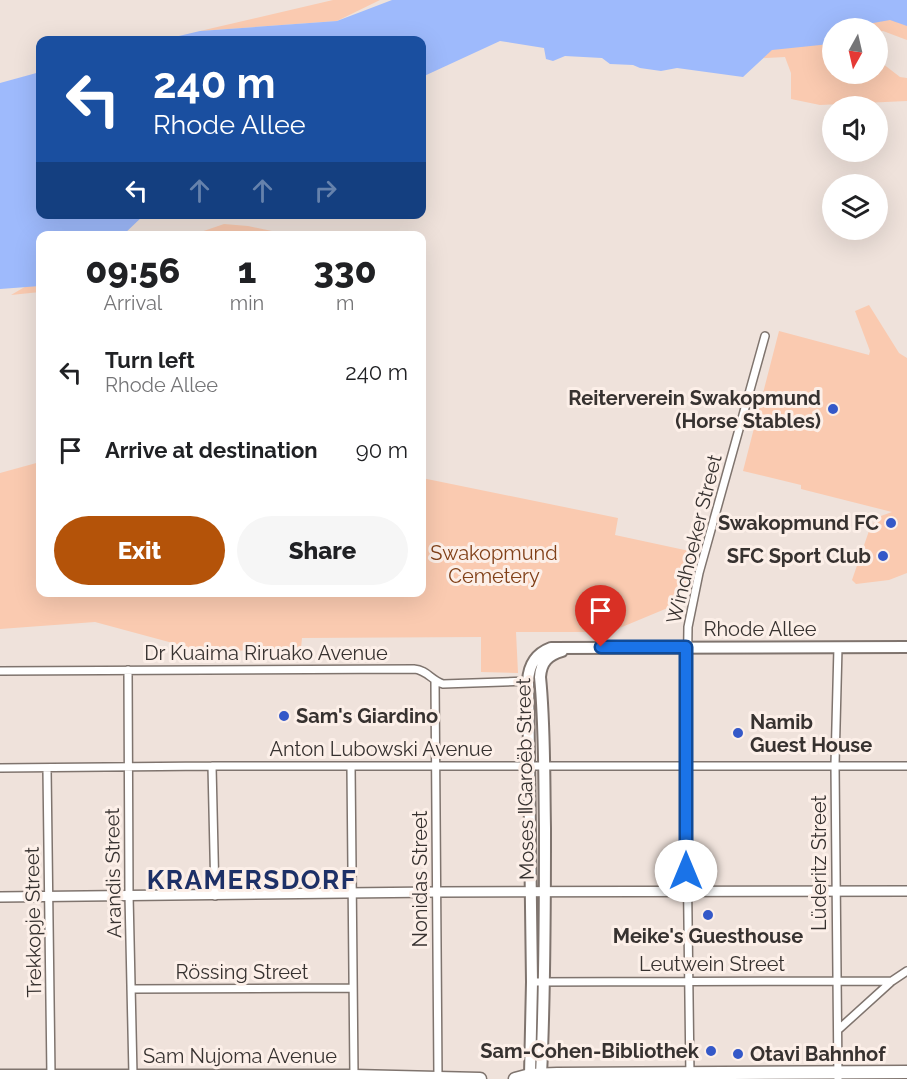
<!DOCTYPE html>
<meta charset="utf-8">
<style>
:root{--surface:#fff;--page:#f6f6f6;--text:#202124;--muted:#757577;--accent:#b45309}
body{margin:0;font-family:Raleway,sans-serif;background:var(--page);color:var(--text);height:100vh;display:flex;flex-direction:column;font-size:22px;white-space:nowrap}
*{box-sizing:border-box;margin:0}
p{font-size:20px;color:var(--muted)}
.icon{flex:none;width:33px;height:33px;fill:none;stroke:currentColor;stroke-width:2;stroke-linecap:round;stroke-linejoin:round}
.map{position:relative;flex:1;overflow:hidden}
.details{position:absolute;left:36px;top:231px;width:390px;height:366px;display:flex;flex-direction:column;background:var(--surface);border-radius:12px;box-shadow:0 6px 24px #0002}
.details>*{flex:none}
.hud{position:absolute;left:36px;top:36px;width:390px;height:183px;border-radius:12px;box-shadow:0 6px 24px #0002;background:#1a4fa0;color:#fff;overflow:hidden}
.needle{width:39px;rotate:188deg}
.fabs{position:absolute;left:822px;top:18px;display:grid;gap:12px}
.fabs a{display:grid;place-items:center;width:66px;height:66px;border-radius:50%;background:var(--surface);box-shadow:0 6px 24px #0002;font-size:30px}
.pin{position:absolute;display:grid;place-items:center;width:51px;height:51px;color:#fff;margin:-62px -26px;border-radius:50% 50% 50% 0;rotate:-45deg;box-shadow:0 0 6px #0007}
.pin .icon{rotate:45deg}
.me{position:absolute;width:66px;margin:-33px;rotate:0deg;stroke-linejoin:round;filter:drop-shadow(0 0 4px #0008)}
.turn{display:flex;align-items:center;gap:21px;height:126px;padding:0 18px;font-size:27px}
.turn .icon{width:78px;height:78px;stroke-width:2.5}
.turn b{display:block;font-size:42px;line-height:51px}
.lanes{display:flex;align-items:center;height:57px;padding:0 18px;background:#0003;justify-content:center;gap:30px;direction:ltr}
.lanes .off{opacity:.35}
.eta{display:flex;justify-content:space-evenly;align-items:center;height:102px;text-align:center}
.eta b{font-size:36px;font-weight:800;line-height:42px}
.button{display:flex;gap:12px;margin-top:auto;padding:12px 18px}
.button a{flex:1;height:69px;border-radius:36px;background:var(--accent);color:#fff;font-size:24px;font-weight:800;line-height:69px;text-align:center}
.button a+a{background:var(--page);color:var(--text)}
ul{padding:0;list-style:none}
li{display:flex;align-items:center;gap:18px;height:78px;padding:0 18px}
li div{flex:1}
li b{display:block;font-size:22px}
li em{font-style:normal}
.map>svg:first-child{display:block}
.green{fill:#facab0}
.water{fill:#9ebafc}
.lines{fill:none;stroke-linecap:round;stroke-linejoin:round}
.minor-casing{stroke:#7f746e;stroke-width:10}
.tertiary-casing{stroke:#7f746e;stroke-width:12}
.secondary-casing{stroke:#7f746e;stroke-width:14}
.trunk-casing{stroke:#7f746e;stroke-width:15}
.minor{stroke:#fff;stroke-width:7}
.tertiary{stroke:#fff;stroke-width:9}
.secondary{stroke:#fff;stroke-width:10}
.trunk{stroke:#fff;stroke-width:12}
.route-casing{stroke:#114b97;stroke-width:15}
.route{stroke:#1a73e8;stroke-width:10}
.poi-dot{fill:#3458c8;stroke:#fcefe8;stroke-width:2}
.labels{text-anchor:middle;stroke-width:6;stroke-linejoin:round;paint-order:stroke}
.poi-label{font-size:20px;font-weight:bold;fill:#373230;stroke:#fcefe8;text-anchor:end}
.street-label{font-size:20px;fill:#373230;stroke:#fcefe8}
.park-label{font-size:20px;fill:#814018;stroke:#fcefe8}
.district-label{font-size:26px;font-weight:bold;letter-spacing:1.5px;fill:#1d3067;stroke:#fcefe8}
</style>
<div class="map">
<svg width="907" height="1079" viewBox="0 0 907 1079">
<rect width="100%" height="100%" fill="#efe2db"/>
<path class="green" d="M333 0H380L337 21 200 31Z
M907 11V40L883 31 878 32V28H839Z
M832 31V74H878V60L900 77 907 78V101L820 105 791 99V73L785 57 731 60 818 37Z
M224 224 248 226 272 231 268 235H192Z
M40 278V292L11 295Z
M869 305 899 353 907 358V573L889 580 856 584 852 580 870 528 878 517 892 512 801 489V485L743 471 779 331 869 355 870 351 855 311Z
M40 462V592H422V478L618 518 615 535 694 552 682 602 610 632H516L518 673 481 672V637L302 638 301 648 206 652 95 622 0 629V473Z"/>
<path class="water" d="M392 0H907V26L890 20 845 28H832L830 44 772 50 743 77 677 68 661 71 640 68 633 65 610 64 602 58 565 56 553 61 546 59 544 48 500 41 422 77V40H162L200 31 337 21Z
M40 72V214L144 215 123 235 40 236V286L0 289V83Z"/>
<g class="lines">
<g class="minor-casing">
<path id="minor" d="M838 647 835 765 838 1079
M128 670 129 895 133 1075
M0 671 414 669C427 670 431 680 443 684L528 681
M435 681 438 1078
M212 766 215 896
M351 766 354 1076
M0 768 212 766H907
M47 769 51 1076
M532 982 892 981
M131 989 353 988
M839 1029 892 981 907 971
M690 1076 686 766 688 627 699 573 765 336"/>
</g>
<g class="tertiary-casing">
<path id="tertiary" d="M0 897 437 892 907 891"/>
</g>
<g class="secondary-casing">
<path id="secondary" d="M530 1075 532 982 528 681C529 665 535 654 551 648L907 647
M541 1075C545 992 545 910 545 828 544 777 545 726 540 677 541 662 548 655 562 651"/>
</g>
<g class="trunk-casing">
<path id="trunk" d="M0 1076H354L480 1079
M515 1079 530 1075 557 1074 907 1072"/>
</g>
<use href="#minor" class="minor"/>
<use href="#tertiary" class="tertiary"/>
<use href="#secondary" class="secondary"/>
<use href="#trunk" class="trunk"/>
</g>
<g class="lines">
<g class="route-casing">
<path id="route" d="M601 647H686V871"/>
</g>
<use href="#route" class="route"/>
</g>
<g class="poi-dot">
<circle cx="833" cy="409" r="6"/>
<circle cx="891" cy="523" r="6"/>
<circle cx="883" cy="556" r="6"/>
<circle cx="284" cy="716" r="6"/>
<circle cx="738" cy="733" r="6"/>
<circle cx="708" cy="915" r="6"/>
<circle cx="711" cy="1051" r="6"/>
<circle cx="738" cy="1054" r="6"/>
</g>
<g class="labels">
<g class="poi-label">
<text x="821" y="405">Reiterverein Swakopmund<tspan x="821" dy="23">(Horse Stables)</tspan></text>
<text x="879" y="530">Swakopmund FC</text>
<text x="871" y="563">SFC Sport Club</text>
<text x="296" y="723" text-anchor="start">Sam's Giardino</text>
<text x="750" y="729" text-anchor="start">Namib<tspan x="750" dy="23">Guest House</tspan></text>
<text x="708" y="943" text-anchor="middle">Meike's Guesthouse</text>
<text x="699" y="1058">Sam-Cohen-Bibliothek</text>
<text x="750" y="1061" text-anchor="start">Otavi Bahnhof</text>
</g>
<g class="street-label">
<text transform="translate(694 539) rotate(-76)" y="7">Windhoeker Street</text>
<text x="760" y="636">Rhode Allee</text>
<text x="266" y="660">Dr Kuaima Riruako Avenue</text>
<text x="381" y="756">Anton Lubowski Avenue</text>
<text transform="translate(525 779) rotate(-91)" y="7">Moses ǁGaroëb Street</text>
<text transform="translate(819 863) rotate(-90)" y="7">Lüderitz Street</text>
<text transform="translate(113 873) rotate(-91)" y="7">Arandis Street</text>
<text transform="translate(420 879) rotate(-90)" y="7">Nonidas Street</text>
<text transform="translate(33 922) rotate(-91)" y="7">Trekkopje Street</text>
<text x="712" y="971">Leutwein Street</text>
<text x="242" y="979">Rössing Street</text>
<text x="240" y="1063">Sam Nujoma Avenue</text>
</g>
<g class="park-label">
<text x="494" y="560">Swakopmund<tspan x="494" dy="23">Cemetery</tspan></text>
</g>
<g class="district-label">
<text x="252" y="889">KRAMERSDORF</text>
</g>
</g>
</svg>
<div class="fabs">
<a><svg class="needle" viewBox="-14 -14 28 28"><path d="M0-13l5 13h-10z" fill="#e53935"/><path d="M0 13l5-13h-10z" fill="#757577"/></svg></a>
<a><svg class="icon" aria-label="sound" viewBox="0 0 24 24"><path d="M4 9h4l5-4v14l-5-4H4zM17 9q2 3 0 6"/></svg></a>
<a><svg class="icon" aria-label="layers" viewBox="0 0 24 24"><path d="M12 4l9 5-9 5-9-5zM3 14l9 5 9-5"/></svg></a>
</div>
<div class="pin" style="left:601px;top:647px;background:#d93025"><svg class="icon" aria-label="arrive" viewBox="0 0 24 24"><path d="M6 21V4h12l-3 4 3 4H6"/></svg></div>
<svg class="me" style="left:686px;top:871px" viewBox="-20 -20 40 40"><circle r="19" fill="#fff"/><path d="M0-13L10 11 0 6-10 11z" fill="#1a73e8"/></svg>
<div class="hud">
<div class="turn"><svg class="icon" aria-label="left" viewBox="0 0 24 24"><path d="M17 20v-9H6M10 6l-5 5 5 5"/></svg><div><b>240 m</b>Rhode Allee</div></div>
<div class="lanes"><svg class="icon" aria-label="left" viewBox="0 0 24 24"><path d="M17 20v-9H6M10 6l-5 5 5 5"/></svg><svg class="icon off" aria-label="ahead" viewBox="0 0 24 24"><path d="M12 20V5M6 11l6-6 6 6"/></svg><svg class="icon off" aria-label="ahead" viewBox="0 0 24 24"><path d="M12 20V5M6 11l6-6 6 6"/></svg><svg class="icon off" aria-label="right" viewBox="0 0 24 24"><path d="M7 20v-9h11M14 6l5 5-5 5"/></svg></div>
</div>
<section class="details">
<div class="eta">
<div><b>09:56</b><p>Arrival</p></div>
<div><b>1</b><p>min</p></div>
<div><b>330</b><p>m</p></div>
</div>
<ul>
<li><svg class="icon" aria-label="left" viewBox="0 0 24 24"><path d="M17 20v-9H6M10 6l-5 5 5 5"/></svg><div><b>Turn left</b><p>Rhode Allee</p></div><em>240 m</em></li>
<li><svg class="icon" aria-label="arrive" viewBox="0 0 24 24"><path d="M6 21V4h12l-3 4 3 4H6"/></svg><div><b>Arrive at destination</b></div><em>90 m</em></li>
</ul>
<div class="button"><a>Exit</a><a>Share</a></div>
</section>
</div>
